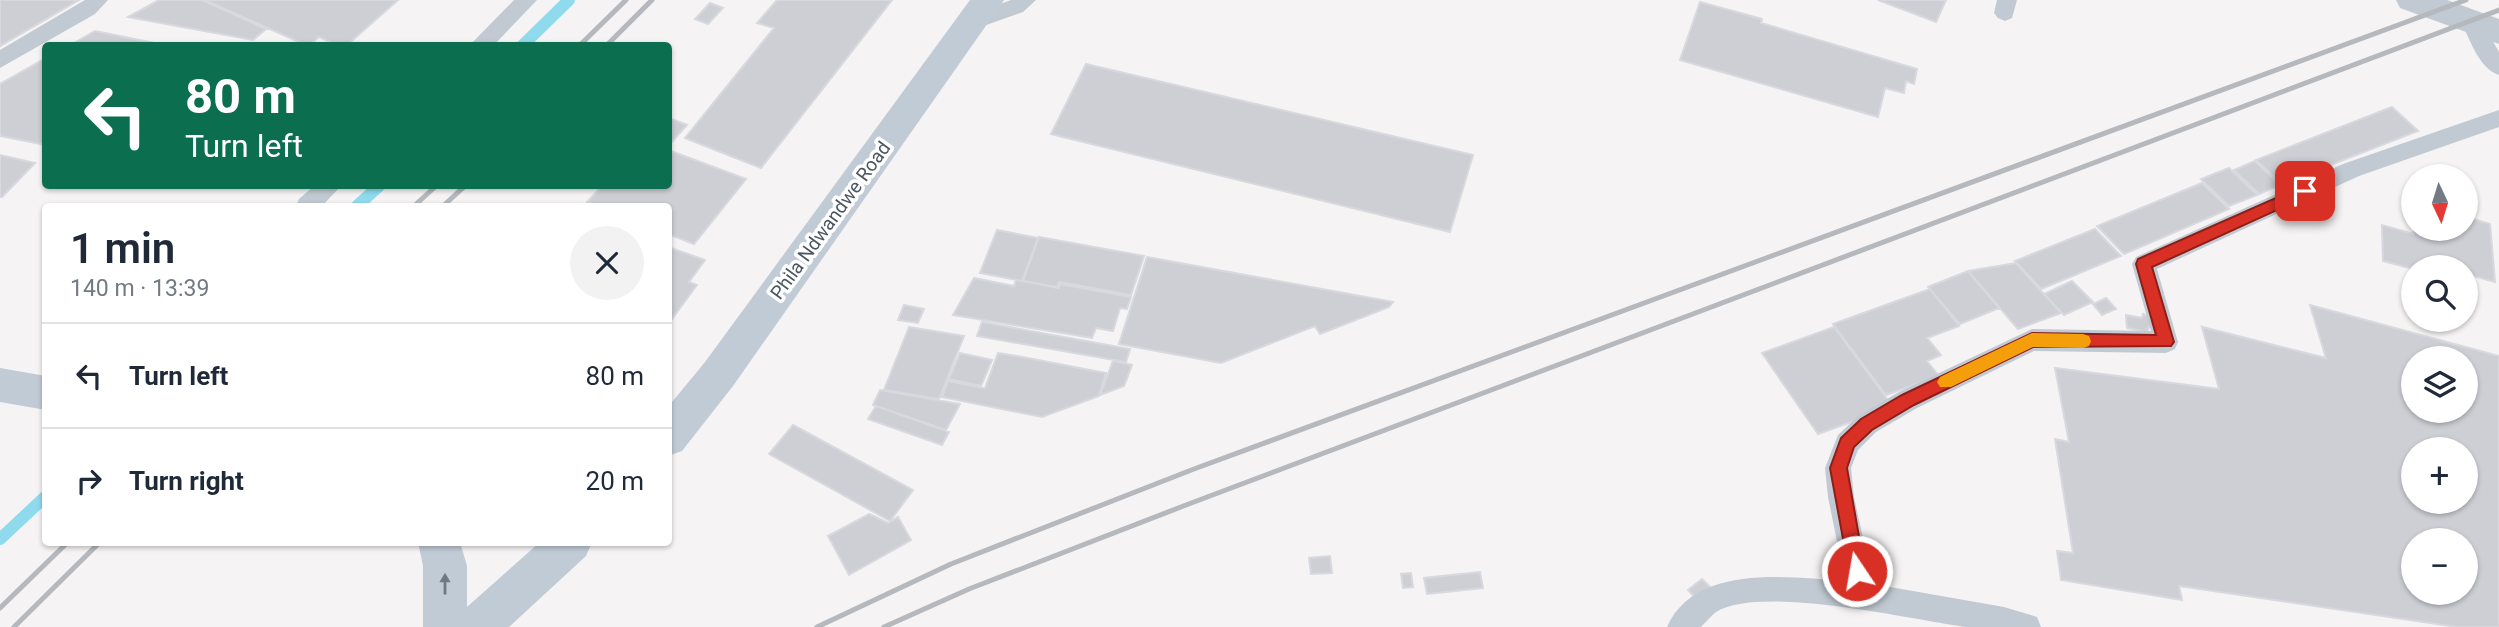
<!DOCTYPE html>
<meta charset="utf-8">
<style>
:root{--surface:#fff;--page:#f2f2f3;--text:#1f2937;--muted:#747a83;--line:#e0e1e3}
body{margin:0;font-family:Roboto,sans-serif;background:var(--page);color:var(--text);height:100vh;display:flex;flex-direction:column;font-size:26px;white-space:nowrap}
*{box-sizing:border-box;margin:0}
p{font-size:23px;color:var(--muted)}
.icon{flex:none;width:38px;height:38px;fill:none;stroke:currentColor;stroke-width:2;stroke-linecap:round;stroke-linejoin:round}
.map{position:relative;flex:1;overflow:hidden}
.sheet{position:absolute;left:42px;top:203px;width:630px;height:343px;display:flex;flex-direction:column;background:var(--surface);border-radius:7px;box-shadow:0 2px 5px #0004}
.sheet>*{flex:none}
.banner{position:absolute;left:42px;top:42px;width:630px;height:147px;border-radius:7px;box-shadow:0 2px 5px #0004;background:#0b6e4f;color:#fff;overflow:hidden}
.needle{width:46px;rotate:176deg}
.controls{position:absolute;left:2401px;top:164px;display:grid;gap:14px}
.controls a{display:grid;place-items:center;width:77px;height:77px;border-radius:50%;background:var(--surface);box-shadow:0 2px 5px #0004;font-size:35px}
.pin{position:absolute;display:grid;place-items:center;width:60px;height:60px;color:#fff;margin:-30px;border-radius:14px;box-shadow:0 4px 10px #0006}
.me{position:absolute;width:77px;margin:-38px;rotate:348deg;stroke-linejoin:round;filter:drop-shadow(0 0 5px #0008)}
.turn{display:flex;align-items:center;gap:24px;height:147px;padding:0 28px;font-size:32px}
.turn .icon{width:91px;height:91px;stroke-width:2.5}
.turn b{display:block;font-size:49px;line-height:60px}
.round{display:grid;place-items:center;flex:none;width:74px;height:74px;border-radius:37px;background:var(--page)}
.summary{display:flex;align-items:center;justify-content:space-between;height:119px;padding:0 28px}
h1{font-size:42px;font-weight:600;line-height:52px}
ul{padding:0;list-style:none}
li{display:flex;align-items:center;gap:21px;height:105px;padding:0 28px;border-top:2px solid var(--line)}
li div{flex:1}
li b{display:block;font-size:26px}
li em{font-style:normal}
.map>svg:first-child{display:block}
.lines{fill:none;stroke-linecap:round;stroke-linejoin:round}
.stream{stroke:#90daee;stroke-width:12}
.building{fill:#cdcfd5;stroke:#d7d9de;stroke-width:2;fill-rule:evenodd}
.lane{fill:#c1cad2;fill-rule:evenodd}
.street{fill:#c1cad2;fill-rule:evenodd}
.secondary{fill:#c1cbd6;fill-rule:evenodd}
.rail{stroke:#b5b8bd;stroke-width:5}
.oneway{fill:#6e7984}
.route{fill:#d93025;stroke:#8d1f18;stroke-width:2}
.slow{fill:#f59e0b}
.labels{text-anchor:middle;stroke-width:7;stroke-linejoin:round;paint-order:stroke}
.street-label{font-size:19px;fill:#4a5661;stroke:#fff}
</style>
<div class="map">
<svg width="2499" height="627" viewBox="0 0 2499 627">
<rect width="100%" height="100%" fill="#f5f3f3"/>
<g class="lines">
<path class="stream" d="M522 46 569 0
M357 206 379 186
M0 539 46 496"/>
</g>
<path class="building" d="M0 0H79L0 46Z
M159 0H202L266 29 253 40 128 17Z
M205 0H398L346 46H339L319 37 308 46Z
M777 0H892L761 168 685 138 774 28 757 23Z
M1878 0H1946L1936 22Z
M1700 2 1762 19 1761 23 1917 69 1914 84 1906 81 1904 93 1885 88 1878 117 1680 60Z
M710 3 723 8 708 24 695 19Z
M95 31 169 46H69Z
M46 58V145L0 136V84Z
M1086 64 1473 155 1450 232 1051 134Z
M2392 107 2418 131 2282 184 2256 160Z
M669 118 687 125 670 144 668 143Z
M668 150 746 179 694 244 668 234V206H599L587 202 602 186H668Z
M0 155 35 163 2 197H0Z
M2255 161 2280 185 2259 194 2234 170Z
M2229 168 2257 195 2229 206 2201 179Z
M2202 183 2229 209 2124 254 2097 226Z
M2466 217 2490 224 2495 282 2466 274V268L2413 269 2383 261 2382 225 2414 234V229H2466Z
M2095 229 2121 256 2041 289 2015 261Z
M997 230 1038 238 1022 281 980 273Z
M1039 237 1144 256 1131 295 1059 282 1057 287 1023 281Z
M668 247 705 260 689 282 697 285 669 323Z
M1147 257 1393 302 1389 307 1320 334 1315 326 1221 363 1119 344Z
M2016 263 2061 313 2018 329 1968 271Z
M1968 271 1999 308 1960 324 1928 287Z
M974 278 1014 286 1016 280 1059 288 1060 284 1131 297 1127 309 1120 308 1113 331 1096 328 1092 338 953 315Z
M2072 281 2093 302 2064 315 2044 294Z
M1930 289 1959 326 1927 338 1941 355 1927 361 1939 376 1886 395 1833 324Z
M2106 298 2116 309 2102 315 2093 304Z
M904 305 924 309 918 323 898 320Z
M2310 305 2499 356V627H2457L2179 586 2182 600 2061 580 2057 551 2073 553 2055 439 2069 442 2055 368 2219 389 2202 327 2326 358ZM2413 359H2466V411H2413ZM2413 450H2466V502H2413ZM2413 541H2466V593H2413Z
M2143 314 2153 318 2147 332 2127 328 2126 315 2142 318Z
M982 322 1130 349 1126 362 977 336Z
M909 327 964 336 939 399 884 390Z
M1834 327 1893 407 1818 434 1762 353Z
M960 353 992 360 981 386 949 379Z
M998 353 1017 356 1106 373 1099 396 1042 417 942 397 948 381 985 388Z
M1113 361 1132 365 1124 386 1100 395Z
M880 390 960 404 946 430 873 405Z
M876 406 949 432 942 445 868 419Z
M793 425 913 490 890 521 769 454Z
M869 514 888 523 898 517 911 540 849 575 828 536Z
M1330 556 1332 573 1311 574 1309 558Z
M1480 572 1483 588 1427 594 1424 578Z
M1411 573 1413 587 1403 588 1401 574Z
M1702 579 1711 588 1696 599 1688 590Z"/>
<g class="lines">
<path class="lane" d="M85 0H108L95 14 0 68V50Z
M514 0H537L493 46H469Z
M1011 0H1036L1023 12 972 30 965 27 961 22 965 17Z
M1997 0H2017L2012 18 2005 21 1998 18 1994 13Z
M2472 14 2479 17 2499 52V75C2479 69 2470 39 2461 22L2465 17Z
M2499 110V127L2359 176 2157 269 2178 342 2175 349 2166 353 2034 351 1917 408 1876 432 1858 450 1851 468 1854 497 1873 584 2004 607 2037 617 2041 627C2016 627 1990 627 1966 627 1912 620 1761 584 1716 612 1711 616 1706 622 1701 627H1667C1695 563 1790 577 1845 581L1828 497 1825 468 1838 435 1858 416 1899 392 2032 329 2151 331 2132 264 2136 257 2343 164Z
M314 186H341L322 206H296L299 199Z"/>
<path class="street" d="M2396 0H2447L2499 19V44L2400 8Z"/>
<path class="secondary" d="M970 0H1004L733 386 682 451 668 456V407L705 362Z
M0 368 46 376V410L0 402Z
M418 542H460L467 566V607L540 542H592L586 556 509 627H423V566Z"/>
<path class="rail" d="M579 46 626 0
M606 46 652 0
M414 206 436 186
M443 206 465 186
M0 608 68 542
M14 627 100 542
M817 627 951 564 1194 469 2466 0
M884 627 969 589 1186 505 2499 10"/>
</g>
<defs><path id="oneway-solid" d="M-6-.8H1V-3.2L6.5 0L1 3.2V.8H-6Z" transform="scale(1.75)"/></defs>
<use class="oneway" href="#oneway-solid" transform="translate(445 584) rotate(-90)"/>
<path class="route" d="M2305 185 2312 191 2310 195 2152 267 2174 342 2171 346 2033 347 1914 405 1872 430 1854 447 1847 468 1865 571 1863 577 1857 579 1850 577 1830 468 1841 438 1861 419 1902 395 2032 333 2156 335 2136 264 2138 259Z"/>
<path class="slow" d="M2032 333 2083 334 2089 336 2091 341 2089 346 2083 348 2033 347 1951 387H1940L1937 382 1940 377Z"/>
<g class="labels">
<g class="street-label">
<text transform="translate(830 220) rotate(-54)" y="7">Phila Ndwandwe Road</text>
</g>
</g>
</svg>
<div class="controls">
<a><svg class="needle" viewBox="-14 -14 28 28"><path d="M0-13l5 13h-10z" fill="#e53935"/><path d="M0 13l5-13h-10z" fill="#747a83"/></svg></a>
<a><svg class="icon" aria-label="search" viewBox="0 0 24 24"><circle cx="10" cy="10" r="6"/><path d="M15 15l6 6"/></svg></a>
<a><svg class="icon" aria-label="layers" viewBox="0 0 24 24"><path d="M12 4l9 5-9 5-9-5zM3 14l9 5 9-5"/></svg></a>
<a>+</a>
<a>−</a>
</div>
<div class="pin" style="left:2305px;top:191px;background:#d93025"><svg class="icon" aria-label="arrive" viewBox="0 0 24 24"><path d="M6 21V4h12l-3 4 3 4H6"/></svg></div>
<svg class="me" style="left:1857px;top:571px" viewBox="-20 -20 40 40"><circle r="17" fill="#d93025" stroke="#fff" stroke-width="3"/><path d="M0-11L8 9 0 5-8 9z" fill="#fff"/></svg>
<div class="banner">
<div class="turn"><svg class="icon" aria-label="left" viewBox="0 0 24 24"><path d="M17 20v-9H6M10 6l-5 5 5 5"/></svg><div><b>80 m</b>Turn left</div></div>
</div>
<section class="sheet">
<div class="summary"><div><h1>1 min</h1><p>140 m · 13:39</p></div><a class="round"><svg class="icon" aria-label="close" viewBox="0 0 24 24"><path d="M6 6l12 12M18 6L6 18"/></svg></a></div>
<ul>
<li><svg class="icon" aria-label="left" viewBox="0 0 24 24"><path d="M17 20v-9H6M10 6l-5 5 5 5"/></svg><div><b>Turn left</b></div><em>80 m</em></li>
<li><svg class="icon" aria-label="right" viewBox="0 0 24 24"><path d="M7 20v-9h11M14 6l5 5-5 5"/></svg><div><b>Turn right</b></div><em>20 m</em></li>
</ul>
</section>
</div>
